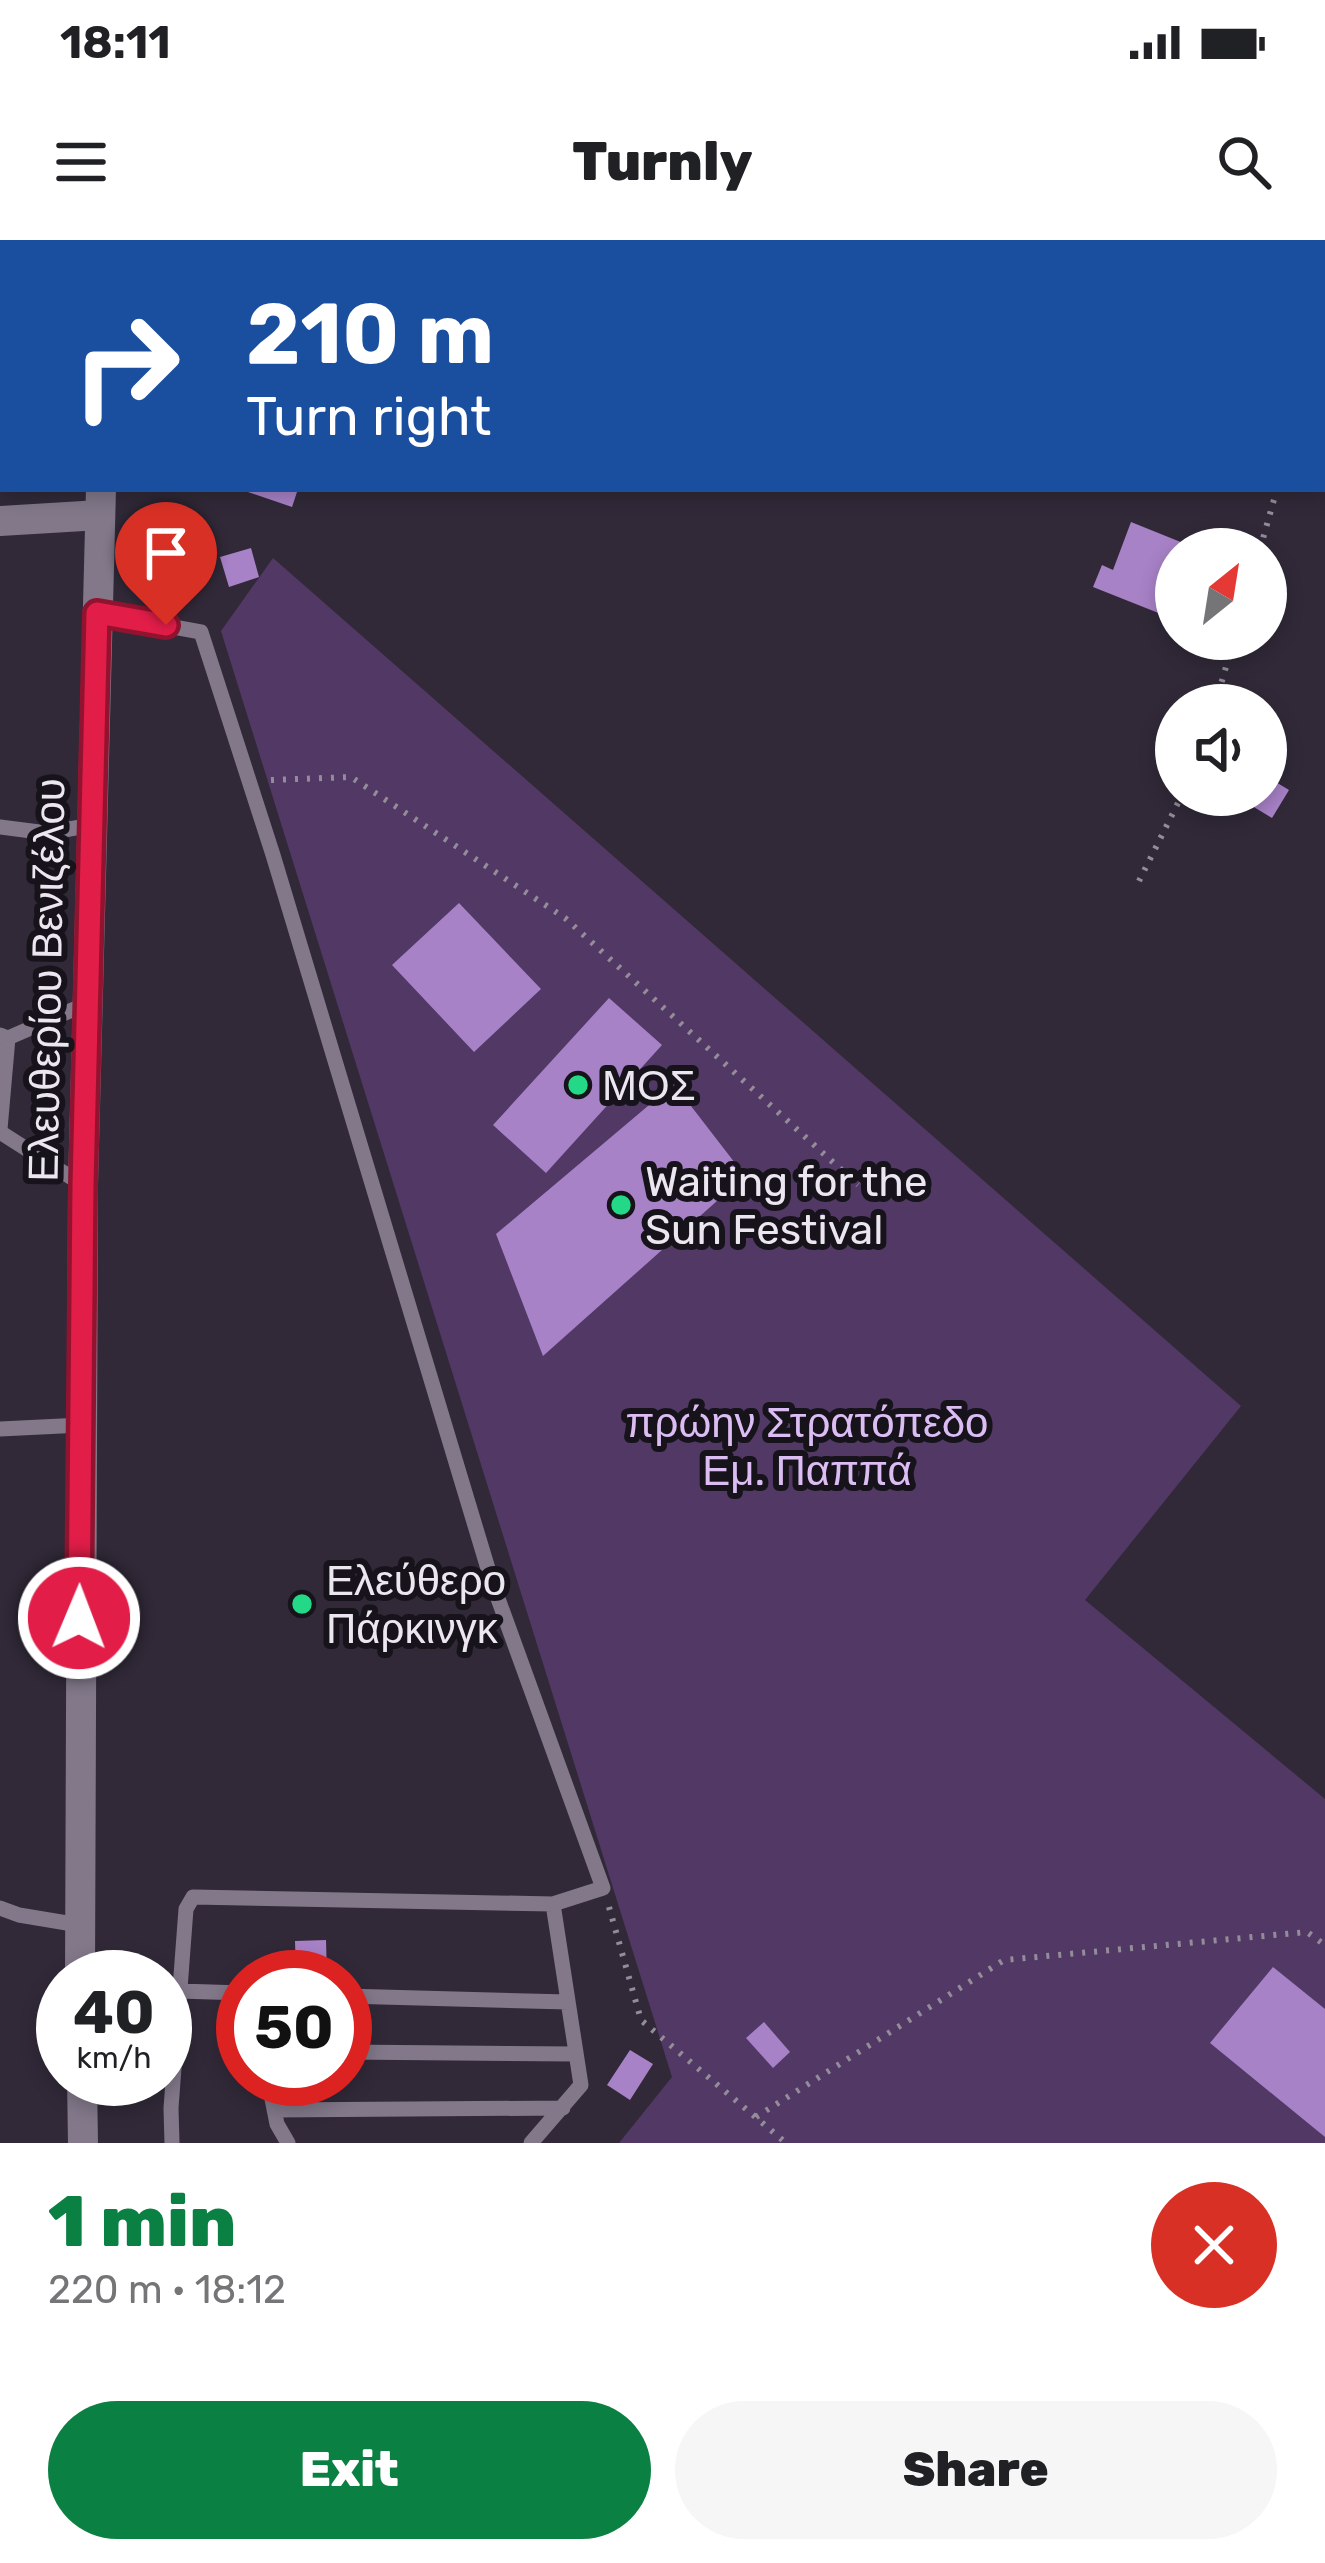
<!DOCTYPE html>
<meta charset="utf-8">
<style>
:root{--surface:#fff;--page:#f6f6f6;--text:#202124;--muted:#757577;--accent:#0b8043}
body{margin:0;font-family:Rubik,sans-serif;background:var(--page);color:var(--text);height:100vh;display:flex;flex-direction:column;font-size:45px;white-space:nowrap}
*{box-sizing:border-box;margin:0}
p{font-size:39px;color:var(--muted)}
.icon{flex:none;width:66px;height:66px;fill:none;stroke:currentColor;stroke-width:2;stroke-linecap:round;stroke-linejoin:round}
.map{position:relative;height:1903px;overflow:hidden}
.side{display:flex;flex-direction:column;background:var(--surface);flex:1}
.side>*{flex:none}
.hud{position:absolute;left:0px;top:0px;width:1326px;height:252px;box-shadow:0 6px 18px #0003;background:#1a4fa0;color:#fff;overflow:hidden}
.needle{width:78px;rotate:30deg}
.controls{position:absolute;left:1155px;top:288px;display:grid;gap:24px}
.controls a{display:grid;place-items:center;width:132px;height:132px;border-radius:50%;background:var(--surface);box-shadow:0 6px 18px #0003;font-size:60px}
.speed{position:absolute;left:36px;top:1710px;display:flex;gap:24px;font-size:60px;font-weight:700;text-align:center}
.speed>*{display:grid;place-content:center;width:156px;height:156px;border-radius:50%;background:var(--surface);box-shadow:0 6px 18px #0003;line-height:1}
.speed small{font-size:30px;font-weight:400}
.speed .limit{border:18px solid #d22;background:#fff;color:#111}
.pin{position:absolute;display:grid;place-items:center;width:102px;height:102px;color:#fff;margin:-123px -51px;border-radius:50% 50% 50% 0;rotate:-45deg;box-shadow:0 0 12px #0007}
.pin .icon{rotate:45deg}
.me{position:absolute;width:132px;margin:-66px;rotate:1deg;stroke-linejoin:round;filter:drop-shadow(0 0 9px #0008)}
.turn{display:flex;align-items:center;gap:42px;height:252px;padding:0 48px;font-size:54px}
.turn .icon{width:156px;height:156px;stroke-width:2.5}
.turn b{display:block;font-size:84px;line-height:102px}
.round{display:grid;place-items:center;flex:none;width:126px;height:126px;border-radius:63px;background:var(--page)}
.headline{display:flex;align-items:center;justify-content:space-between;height:204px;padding:0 48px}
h1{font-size:72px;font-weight:800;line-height:90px;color:var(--accent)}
.action{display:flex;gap:24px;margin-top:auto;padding:24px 48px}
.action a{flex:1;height:138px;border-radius:72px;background:var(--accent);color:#fff;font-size:48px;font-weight:800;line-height:138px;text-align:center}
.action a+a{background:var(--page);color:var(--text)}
.status{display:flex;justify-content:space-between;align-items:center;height:84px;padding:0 60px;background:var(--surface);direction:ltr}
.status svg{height:33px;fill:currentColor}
header{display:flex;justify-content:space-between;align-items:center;height:156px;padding:0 48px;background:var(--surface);font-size:54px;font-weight:800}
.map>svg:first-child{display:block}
.green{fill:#523865}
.building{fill:#a882c7}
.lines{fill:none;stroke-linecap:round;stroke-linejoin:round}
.path{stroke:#938c99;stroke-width:6;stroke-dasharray:3 9;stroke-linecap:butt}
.lane{stroke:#82788a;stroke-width:15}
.street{stroke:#82788a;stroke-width:30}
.secondary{stroke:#82788a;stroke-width:30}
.route-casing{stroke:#92132f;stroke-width:30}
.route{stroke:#e11d48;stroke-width:21}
.poi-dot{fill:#23d886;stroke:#17131a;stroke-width:4.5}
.labels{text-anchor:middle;stroke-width:12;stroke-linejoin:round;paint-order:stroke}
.street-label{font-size:42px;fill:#ece6f1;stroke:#17131a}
.poi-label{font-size:42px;fill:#ece6f1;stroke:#17131a;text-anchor:start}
.park-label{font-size:42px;fill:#dbbdf4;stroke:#17131a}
</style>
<div class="status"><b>18:11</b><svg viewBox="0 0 49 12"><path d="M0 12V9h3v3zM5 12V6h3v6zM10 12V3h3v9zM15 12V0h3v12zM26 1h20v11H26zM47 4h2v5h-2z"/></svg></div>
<header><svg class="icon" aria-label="menu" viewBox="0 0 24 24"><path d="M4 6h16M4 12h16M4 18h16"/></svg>Turnly<svg class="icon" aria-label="search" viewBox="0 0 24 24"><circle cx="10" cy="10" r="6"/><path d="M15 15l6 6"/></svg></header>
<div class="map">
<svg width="1325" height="1903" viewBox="0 0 1325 1903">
<rect width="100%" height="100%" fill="#312938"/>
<path class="green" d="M273 318 1241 1166 1085 1360 1325 1559V1903H619L672 1837 221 391Z"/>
<path class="building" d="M239 249H298L292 267Z
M1131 282 1198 309H1176V350L1166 376 1093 347 1102 325 1113 330Z
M251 308 259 337 229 347 220 317Z
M1266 536 1289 550 1272 578 1234 555H1266Z
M459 663 541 749 474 812 392 725Z
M609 758 662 805 546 933 493 885Z
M674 844 745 936 543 1116 496 994Z
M326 1700 327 1737H296L295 1701Z
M1273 1727 1325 1769V1897L1210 1803Z
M764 1782 790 1812 773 1828 746 1798Z
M630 1810 653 1824 630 1860 607 1845Z"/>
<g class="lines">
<path class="path" d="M1260 309 1277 249
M1215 465 1234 399
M271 540 351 537 565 678 858 945
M1139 641 1182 555
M609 1667 641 1780 786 1903
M756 1877 1004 1720 1307 1692 1325 1705"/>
<path class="lane" d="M97 373 201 392 273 615 492 1342 603 1648 553 1664 193 1657 186 1669 171 1868 172 1903
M0 587 47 593 92 585
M0 795 8 798 0 889
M8 798 88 763
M0 892 83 945
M0 1189 82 1185
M0 1668 19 1675 79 1685
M179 1751 243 1753
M345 1756 568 1762
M345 1812 576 1814
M268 1839 277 1884 288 1903
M274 1870 563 1868
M531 1903 581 1845 553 1664"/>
<path class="street" d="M0 281 100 275"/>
<path class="secondary" d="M826 0 836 3
M109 3V0
M1323 142 1325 143
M80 1737 83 945 101 249
M82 1839 83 1903"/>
</g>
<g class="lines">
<g class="route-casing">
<path id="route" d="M79 1378 83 945 97 373 166 385"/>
</g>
<use href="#route" class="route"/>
</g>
<g class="poi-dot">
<circle cx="578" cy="845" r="12"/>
<circle cx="621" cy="965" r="12"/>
<circle cx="302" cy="1364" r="12"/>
</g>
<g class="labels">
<g class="street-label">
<text transform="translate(46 740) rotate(-89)" y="15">Ελευθερίου Βενιζέλου</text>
</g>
<g class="poi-label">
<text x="602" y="860">ΜΟΣ</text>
<text x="645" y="956">Waiting for the<tspan x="645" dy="48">Sun Festival</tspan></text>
<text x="326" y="1355">Ελεύθερο<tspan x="326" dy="48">Πάρκινγκ</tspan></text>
</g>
<g class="park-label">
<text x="807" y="1197">πρώην Στρατόπεδο<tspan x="807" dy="48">Εμ. Παππά</tspan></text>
</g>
</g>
</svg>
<div class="controls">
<a><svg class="needle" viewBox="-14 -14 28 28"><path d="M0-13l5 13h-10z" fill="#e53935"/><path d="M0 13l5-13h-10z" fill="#757577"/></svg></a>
<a><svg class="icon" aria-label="sound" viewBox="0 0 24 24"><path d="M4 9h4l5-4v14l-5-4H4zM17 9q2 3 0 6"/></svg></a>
</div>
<div class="speed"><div>40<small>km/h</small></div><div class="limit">50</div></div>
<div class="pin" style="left:166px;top:385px;background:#d93025"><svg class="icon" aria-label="arrive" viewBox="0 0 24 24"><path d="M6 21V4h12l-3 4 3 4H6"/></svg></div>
<svg class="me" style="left:79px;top:1378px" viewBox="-20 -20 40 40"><circle r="17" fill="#e11d48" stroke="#fff" stroke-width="3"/><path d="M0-11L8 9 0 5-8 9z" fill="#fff"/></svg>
<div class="hud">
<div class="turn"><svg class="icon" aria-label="right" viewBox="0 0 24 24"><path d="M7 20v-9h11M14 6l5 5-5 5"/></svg><div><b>210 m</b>Turn right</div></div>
</div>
</div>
<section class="side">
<div class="headline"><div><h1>1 min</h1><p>220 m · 18:12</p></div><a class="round" style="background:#d93025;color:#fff"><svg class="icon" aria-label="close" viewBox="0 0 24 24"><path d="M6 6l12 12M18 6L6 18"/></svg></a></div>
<div class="action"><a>Exit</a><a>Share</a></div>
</section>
